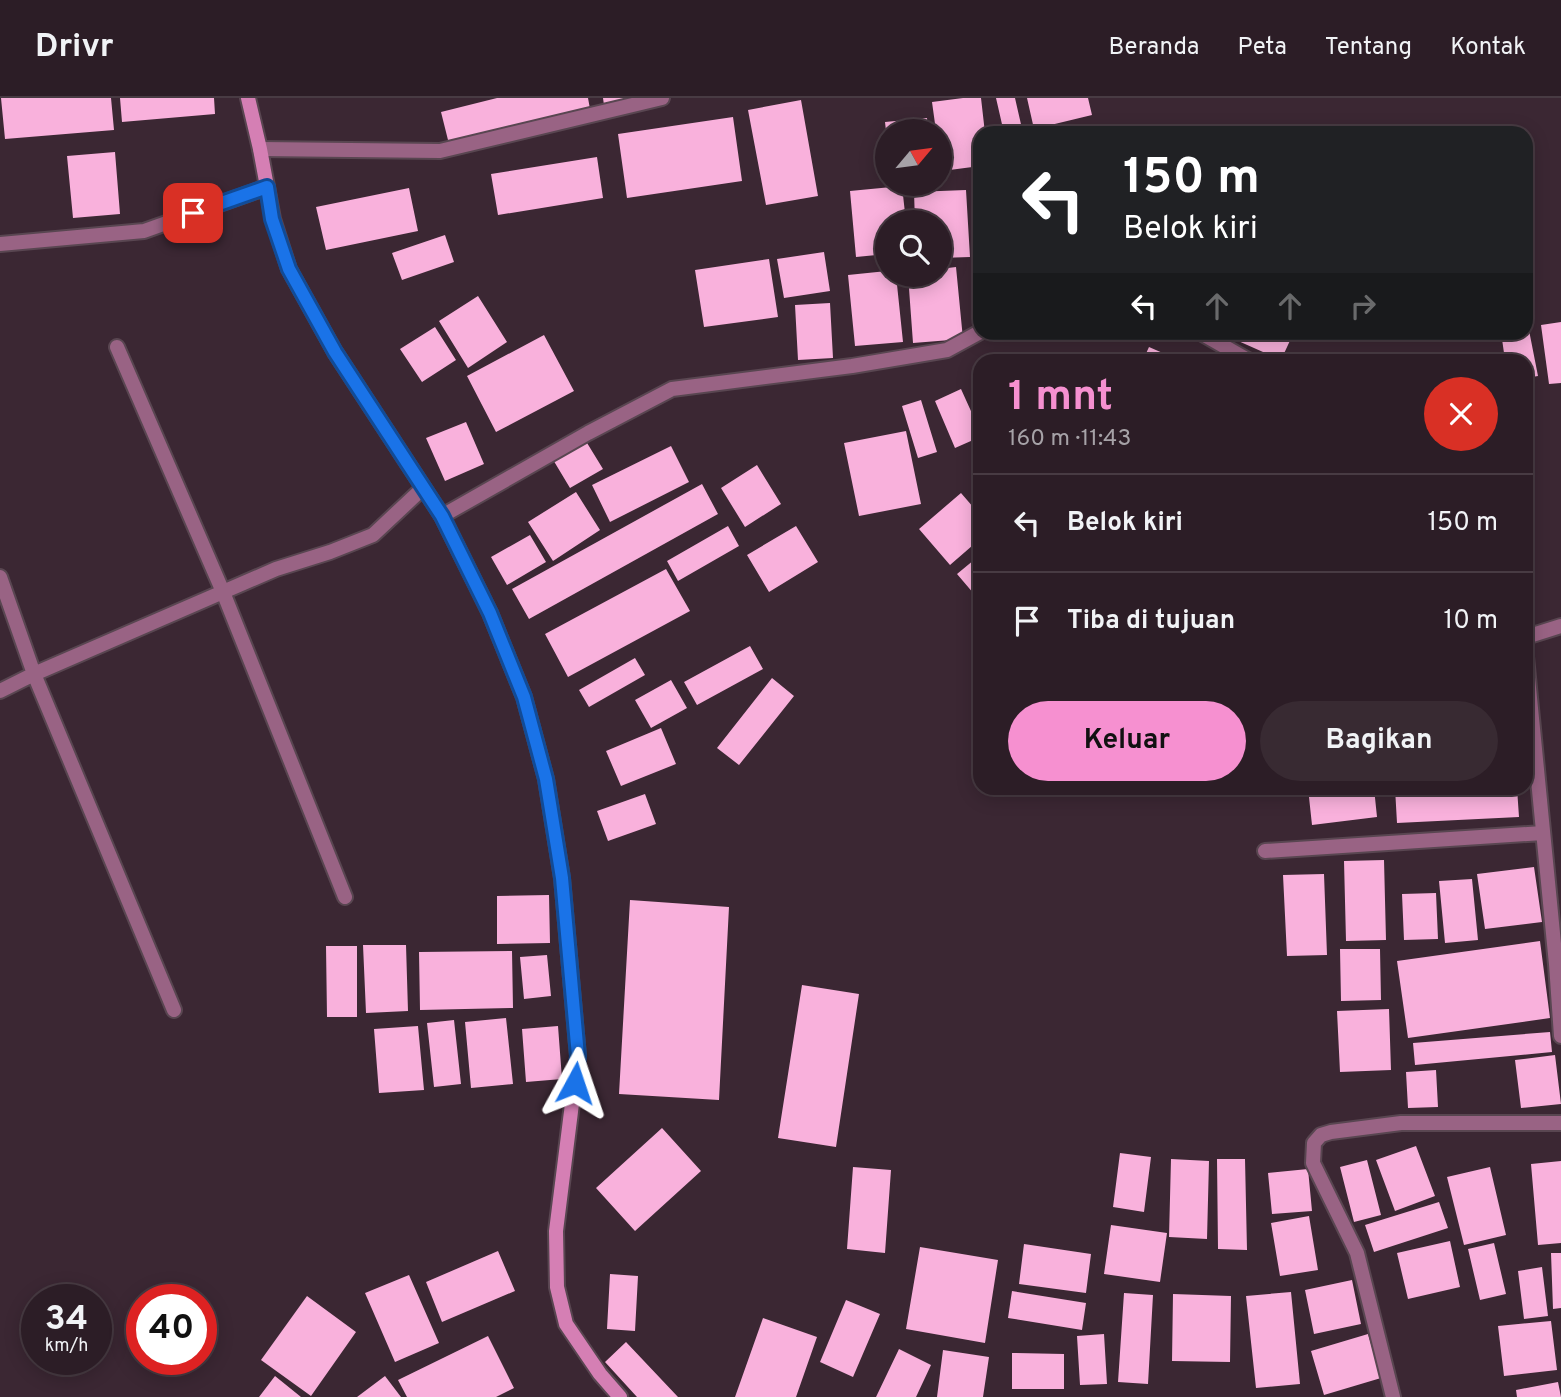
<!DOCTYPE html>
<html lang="id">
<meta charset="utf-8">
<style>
:root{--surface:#2c1d26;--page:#382a32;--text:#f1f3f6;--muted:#a6a2a7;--line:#483b43;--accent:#f690d0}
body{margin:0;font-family:Overpass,sans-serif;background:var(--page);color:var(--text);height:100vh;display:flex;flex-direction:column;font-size:26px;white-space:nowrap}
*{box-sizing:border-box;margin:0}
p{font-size:23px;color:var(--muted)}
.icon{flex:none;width:38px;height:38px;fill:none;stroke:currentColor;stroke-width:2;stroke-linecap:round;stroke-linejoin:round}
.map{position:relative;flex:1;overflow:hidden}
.sheet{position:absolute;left:973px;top:256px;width:560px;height:441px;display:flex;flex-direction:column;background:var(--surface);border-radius:21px;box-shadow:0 4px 18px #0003,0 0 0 2px var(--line)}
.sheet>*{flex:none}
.top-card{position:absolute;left:973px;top:28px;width:560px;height:214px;border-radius:21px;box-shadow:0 4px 18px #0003,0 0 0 2px var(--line);background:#202124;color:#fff;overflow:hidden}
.needle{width:46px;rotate:61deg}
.controls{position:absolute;left:875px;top:21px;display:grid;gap:14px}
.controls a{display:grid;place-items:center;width:77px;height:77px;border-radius:50%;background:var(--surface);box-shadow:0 4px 18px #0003,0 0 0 2px var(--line);font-size:35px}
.speed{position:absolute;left:21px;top:1186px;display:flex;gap:14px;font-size:35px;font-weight:700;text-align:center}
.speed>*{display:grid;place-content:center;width:91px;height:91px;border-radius:50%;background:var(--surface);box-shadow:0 4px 18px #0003,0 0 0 2px var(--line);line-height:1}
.speed small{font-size:18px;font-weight:400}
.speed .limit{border:10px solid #d22;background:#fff;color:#111}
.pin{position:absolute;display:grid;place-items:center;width:60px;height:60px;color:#fff;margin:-30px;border-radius:14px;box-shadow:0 4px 10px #0006}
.me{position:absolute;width:77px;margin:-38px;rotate:5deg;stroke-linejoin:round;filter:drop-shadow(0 0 5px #0008)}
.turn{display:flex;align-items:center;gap:24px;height:147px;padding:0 35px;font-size:32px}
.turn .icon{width:91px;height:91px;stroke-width:2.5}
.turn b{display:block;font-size:49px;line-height:60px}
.lanes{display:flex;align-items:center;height:66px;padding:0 35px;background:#0003;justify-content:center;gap:35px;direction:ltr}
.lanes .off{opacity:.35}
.round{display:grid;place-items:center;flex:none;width:74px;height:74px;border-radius:37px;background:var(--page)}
.overview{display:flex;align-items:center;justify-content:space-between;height:119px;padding:0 35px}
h1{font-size:42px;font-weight:700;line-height:52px;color:var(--accent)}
.primary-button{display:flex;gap:14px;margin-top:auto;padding:14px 35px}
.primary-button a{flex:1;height:80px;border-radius:42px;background:var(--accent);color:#111;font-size:28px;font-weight:700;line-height:80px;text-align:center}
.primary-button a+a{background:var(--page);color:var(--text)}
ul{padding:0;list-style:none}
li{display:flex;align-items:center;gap:21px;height:98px;padding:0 35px;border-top:2px solid var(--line)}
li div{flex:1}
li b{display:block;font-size:26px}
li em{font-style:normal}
header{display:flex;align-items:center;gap:42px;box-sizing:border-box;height:98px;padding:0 35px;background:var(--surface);border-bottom:2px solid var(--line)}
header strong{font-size:33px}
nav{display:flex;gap:38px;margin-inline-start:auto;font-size:24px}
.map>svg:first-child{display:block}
.building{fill:#f9b1dc}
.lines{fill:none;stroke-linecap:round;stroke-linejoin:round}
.street-casing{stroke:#594651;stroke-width:18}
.secondary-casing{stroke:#594651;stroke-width:18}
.street{stroke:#996384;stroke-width:14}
.secondary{stroke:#d57fb4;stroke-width:14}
.route-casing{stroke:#114b97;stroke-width:18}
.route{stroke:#1a73e8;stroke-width:12}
</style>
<header>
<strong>Drivr</strong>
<nav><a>Beranda</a><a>Peta</a><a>Tentang</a><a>Kontak</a></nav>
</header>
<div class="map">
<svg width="1561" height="1299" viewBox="0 0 1561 1299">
<rect width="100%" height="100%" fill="#3b2733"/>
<path class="building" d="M1 0H111L114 32 5 41Z
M120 0H214L215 16 122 24Z
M497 0H588L590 11 449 46 441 14Z
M603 0H625V1L604 7Z
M963 0H981L985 35H980V68L942 73 940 33H936L932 4Z
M996 0H1015L1023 35H1004Z
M1027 0H1088L1092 17 1034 31Z
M801 2 818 98 766 107 748 12Z
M733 19 742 83 627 100 618 36Z
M927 20 928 33H886L885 24Z
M115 54 120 116 73 120 67 58Z
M597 59 603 100 498 117 491 76Z
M902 88 906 124H887V156L856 159 850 93Z
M409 90 418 133 326 152 316 109Z
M966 92 970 159 940 160V124H915L914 94Z
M445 137 454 164 402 182 392 155Z
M824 154 830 193 784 200 777 161Z
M769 161 778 219 704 229 695 172Z
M956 169 963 241 913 245 908 177H940V171Z
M887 173V177H896L903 244 855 248 848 177Z
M478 198 507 244 468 270 439 223Z
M830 205 833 260 798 262 795 207Z
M1526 217 1538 278 1526 280V262H1505L1501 234H1526Z
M1561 224V285L1549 286 1541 227Z
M435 229 456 262 422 284 400 251Z
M1218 234H1294L1281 262Z
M544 237 574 293 496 334 467 278Z
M1149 249 1172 259 1171 262H1143Z
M961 291 980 333V339L955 350 935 303Z
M921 302 937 354 918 360 902 308Z
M466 324 484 366 445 383 426 340Z
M906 333 921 406 859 418 844 345Z
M584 340 603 371 570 390 552 360Z
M671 348 689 384 610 424 592 387Z
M757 367 781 406 745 429 721 390Z
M702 386 718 416 529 521 512 491Z
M576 394 600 432 553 463 528 424Z
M961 395 980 417V441L950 467 919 431Z
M728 428 739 448 678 483 667 463Z
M796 428 818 464 769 494 747 457Z
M530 437 546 464 507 487 491 459Z
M980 457V503L957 476Z
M666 471 690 513 568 579 545 536Z
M750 548 763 571 697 607 684 584Z
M635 560 645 577 589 609 579 592Z
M772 580 794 598 739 667 717 650Z
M671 582 687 610 651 630 635 602Z
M661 630 676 666 621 688 606 653Z
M1308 690H1374L1377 719 1312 727Z
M1395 690H1517L1519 719 1397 725Z
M645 696 656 726 608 743 597 713Z
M1384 762 1386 842 1346 843 1344 763Z
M1534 769 1542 824 1485 831 1477 776Z
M1324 776 1327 857 1287 858 1283 777Z
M1472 781 1478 842 1445 845 1439 783Z
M1436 795 1438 841 1404 842 1402 796Z
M549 797 550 845 497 846V798Z
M630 802 729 809 719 1002 619 996Z
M1540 843 1550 920 1408 940 1397 863Z
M363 847H406L408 913 366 915Z
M326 848H357V919H327Z
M1340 851H1380L1381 902 1341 903Z
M512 853 513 910 420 912 419 854Z
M547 857 551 898 524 901 520 859Z
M802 887 859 896 836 1049 778 1040Z
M1389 911 1391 972 1340 974 1337 913Z
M506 920 513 986 471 990 465 924Z
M454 922 461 986 434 989 427 925Z
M418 928 424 992 379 995 374 931Z
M558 928 562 981 526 984 522 931Z
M1550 934 1552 954 1415 967 1413 945Z
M1555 957 1561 1006 1521 1010 1515 962Z
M1436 972 1438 1009 1408 1010 1406 974Z
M662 1030 701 1073 635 1133 596 1090Z
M1416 1048 1435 1098 1395 1113 1376 1062Z
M1120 1055 1151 1059 1144 1114 1113 1109Z
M1171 1061 1209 1063 1207 1141 1169 1139Z
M1217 1061H1245L1247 1152 1218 1151Z
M1367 1062 1381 1117 1354 1124 1340 1069Z
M1561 1063V1145L1538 1147 1531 1066Z
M853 1069 891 1072 885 1155 847 1151Z
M1490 1069 1506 1137 1464 1147 1447 1079Z
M1308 1071 1312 1113 1272 1116 1268 1075Z
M1439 1104 1448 1130 1374 1154 1365 1127Z
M1309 1118 1318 1172 1280 1178 1271 1125Z
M1111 1127 1167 1135 1160 1184 1104 1176Z
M1450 1143 1460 1189 1408 1201 1397 1155Z
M1494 1145 1506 1196 1480 1202 1468 1151Z
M1024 1146 1091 1156 1086 1195 1019 1186Z
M920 1149 998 1162 985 1245 906 1231Z
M498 1153 515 1193 442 1224 426 1184Z
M1551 1155H1561V1210L1553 1211Z
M1542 1169 1548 1218 1524 1221 1518 1173Z
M610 1176 638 1178 635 1233 607 1231Z
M409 1177 439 1245 395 1264 365 1195Z
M1352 1182 1361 1226 1314 1236 1305 1192Z
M1012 1193 1086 1205 1082 1232 1008 1220Z
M1291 1194 1300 1286 1256 1290 1246 1198Z
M1124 1195 1153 1197 1148 1286 1118 1284Z
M1173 1196 1231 1198 1230 1264 1172 1263Z
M307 1198 356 1234 311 1298 261 1262Z
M846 1202 880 1216 853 1279 820 1264Z
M763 1220 817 1239 796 1299H735Z
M1551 1223 1557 1272 1504 1278 1498 1228Z
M1104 1236 1107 1286 1080 1287 1077 1238Z
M1368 1236 1381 1280 1324 1297 1311 1253Z
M488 1238 514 1290 496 1299H407L398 1282Z
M626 1244 678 1299H637L605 1264Z
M899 1251 931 1267 916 1299H876Z
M943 1252 989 1259 983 1299H937Z
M1012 1255 1064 1256V1291H1012Z
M275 1278 301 1299H259Z
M385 1278 401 1299H357Z
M1558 1284 1561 1299H1517L1516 1292Z"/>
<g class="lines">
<g class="street-casing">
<path id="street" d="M260 51 440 53 662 0
M0 146 144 133 267 89
M1199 234 1248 262
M117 249 223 494 345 799
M442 418 588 335 672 291 852 268 947 252 980 234
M0 479 34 576 174 912
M1526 539 1561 528
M1526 559 1556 866 1561 938
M0 593 34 576 276 471 330 454 373 437 423 390
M1265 753 1543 735
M1393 1299 1357 1155 1313 1065 1314 1045 1321 1037 1331 1034 1401 1025H1561"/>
</g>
<g class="secondary-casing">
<path id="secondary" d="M248 0 260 51 273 121 289 171 335 254 442 418 490 515 524 599 546 681 562 780 578 958 556 1133 557 1189 566 1226 600 1276 620 1299"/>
</g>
<use href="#street" class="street"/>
<use href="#secondary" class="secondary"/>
</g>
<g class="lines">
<g class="route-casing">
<path id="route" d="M193 115 267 89 272 121 289 171 335 254 442 418 490 515 524 599 546 681 562 780 578 958 575 985"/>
</g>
<use href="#route" class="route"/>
</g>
</svg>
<div class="controls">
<a><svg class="needle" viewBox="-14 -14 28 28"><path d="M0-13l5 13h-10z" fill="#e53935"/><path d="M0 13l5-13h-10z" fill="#a6a2a7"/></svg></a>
<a><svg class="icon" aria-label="search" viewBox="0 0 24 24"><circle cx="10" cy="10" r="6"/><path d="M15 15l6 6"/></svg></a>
</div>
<div class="speed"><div>34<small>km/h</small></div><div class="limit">40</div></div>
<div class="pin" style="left:193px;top:115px;background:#d93025"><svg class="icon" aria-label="arrive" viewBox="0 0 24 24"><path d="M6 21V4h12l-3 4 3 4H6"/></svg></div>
<svg class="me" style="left:575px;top:985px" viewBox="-20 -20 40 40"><path d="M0-17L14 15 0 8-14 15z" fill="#1a73e8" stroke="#fff" stroke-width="4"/></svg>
<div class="top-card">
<div class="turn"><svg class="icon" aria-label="left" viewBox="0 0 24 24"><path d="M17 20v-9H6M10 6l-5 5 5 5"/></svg><div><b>150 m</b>Belok kiri</div></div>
<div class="lanes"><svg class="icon" aria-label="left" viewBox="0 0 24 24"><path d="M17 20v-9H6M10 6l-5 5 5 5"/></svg><svg class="icon off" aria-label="ahead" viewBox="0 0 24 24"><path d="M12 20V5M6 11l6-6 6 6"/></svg><svg class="icon off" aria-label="ahead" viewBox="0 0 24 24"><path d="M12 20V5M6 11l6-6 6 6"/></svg><svg class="icon off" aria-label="right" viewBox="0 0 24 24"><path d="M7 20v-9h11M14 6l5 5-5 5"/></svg></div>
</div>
<section class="sheet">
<div class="overview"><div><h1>1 mnt</h1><p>160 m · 11:43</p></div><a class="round" style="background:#d93025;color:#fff"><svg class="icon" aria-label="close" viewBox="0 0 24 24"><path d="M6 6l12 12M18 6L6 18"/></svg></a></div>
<ul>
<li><svg class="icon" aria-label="left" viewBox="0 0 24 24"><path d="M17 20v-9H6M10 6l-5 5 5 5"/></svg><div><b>Belok kiri</b></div><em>150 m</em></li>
<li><svg class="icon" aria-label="arrive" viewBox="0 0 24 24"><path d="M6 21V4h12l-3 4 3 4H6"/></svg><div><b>Tiba di tujuan</b></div><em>10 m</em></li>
</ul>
<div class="primary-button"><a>Keluar</a><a>Bagikan</a></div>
</section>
</div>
